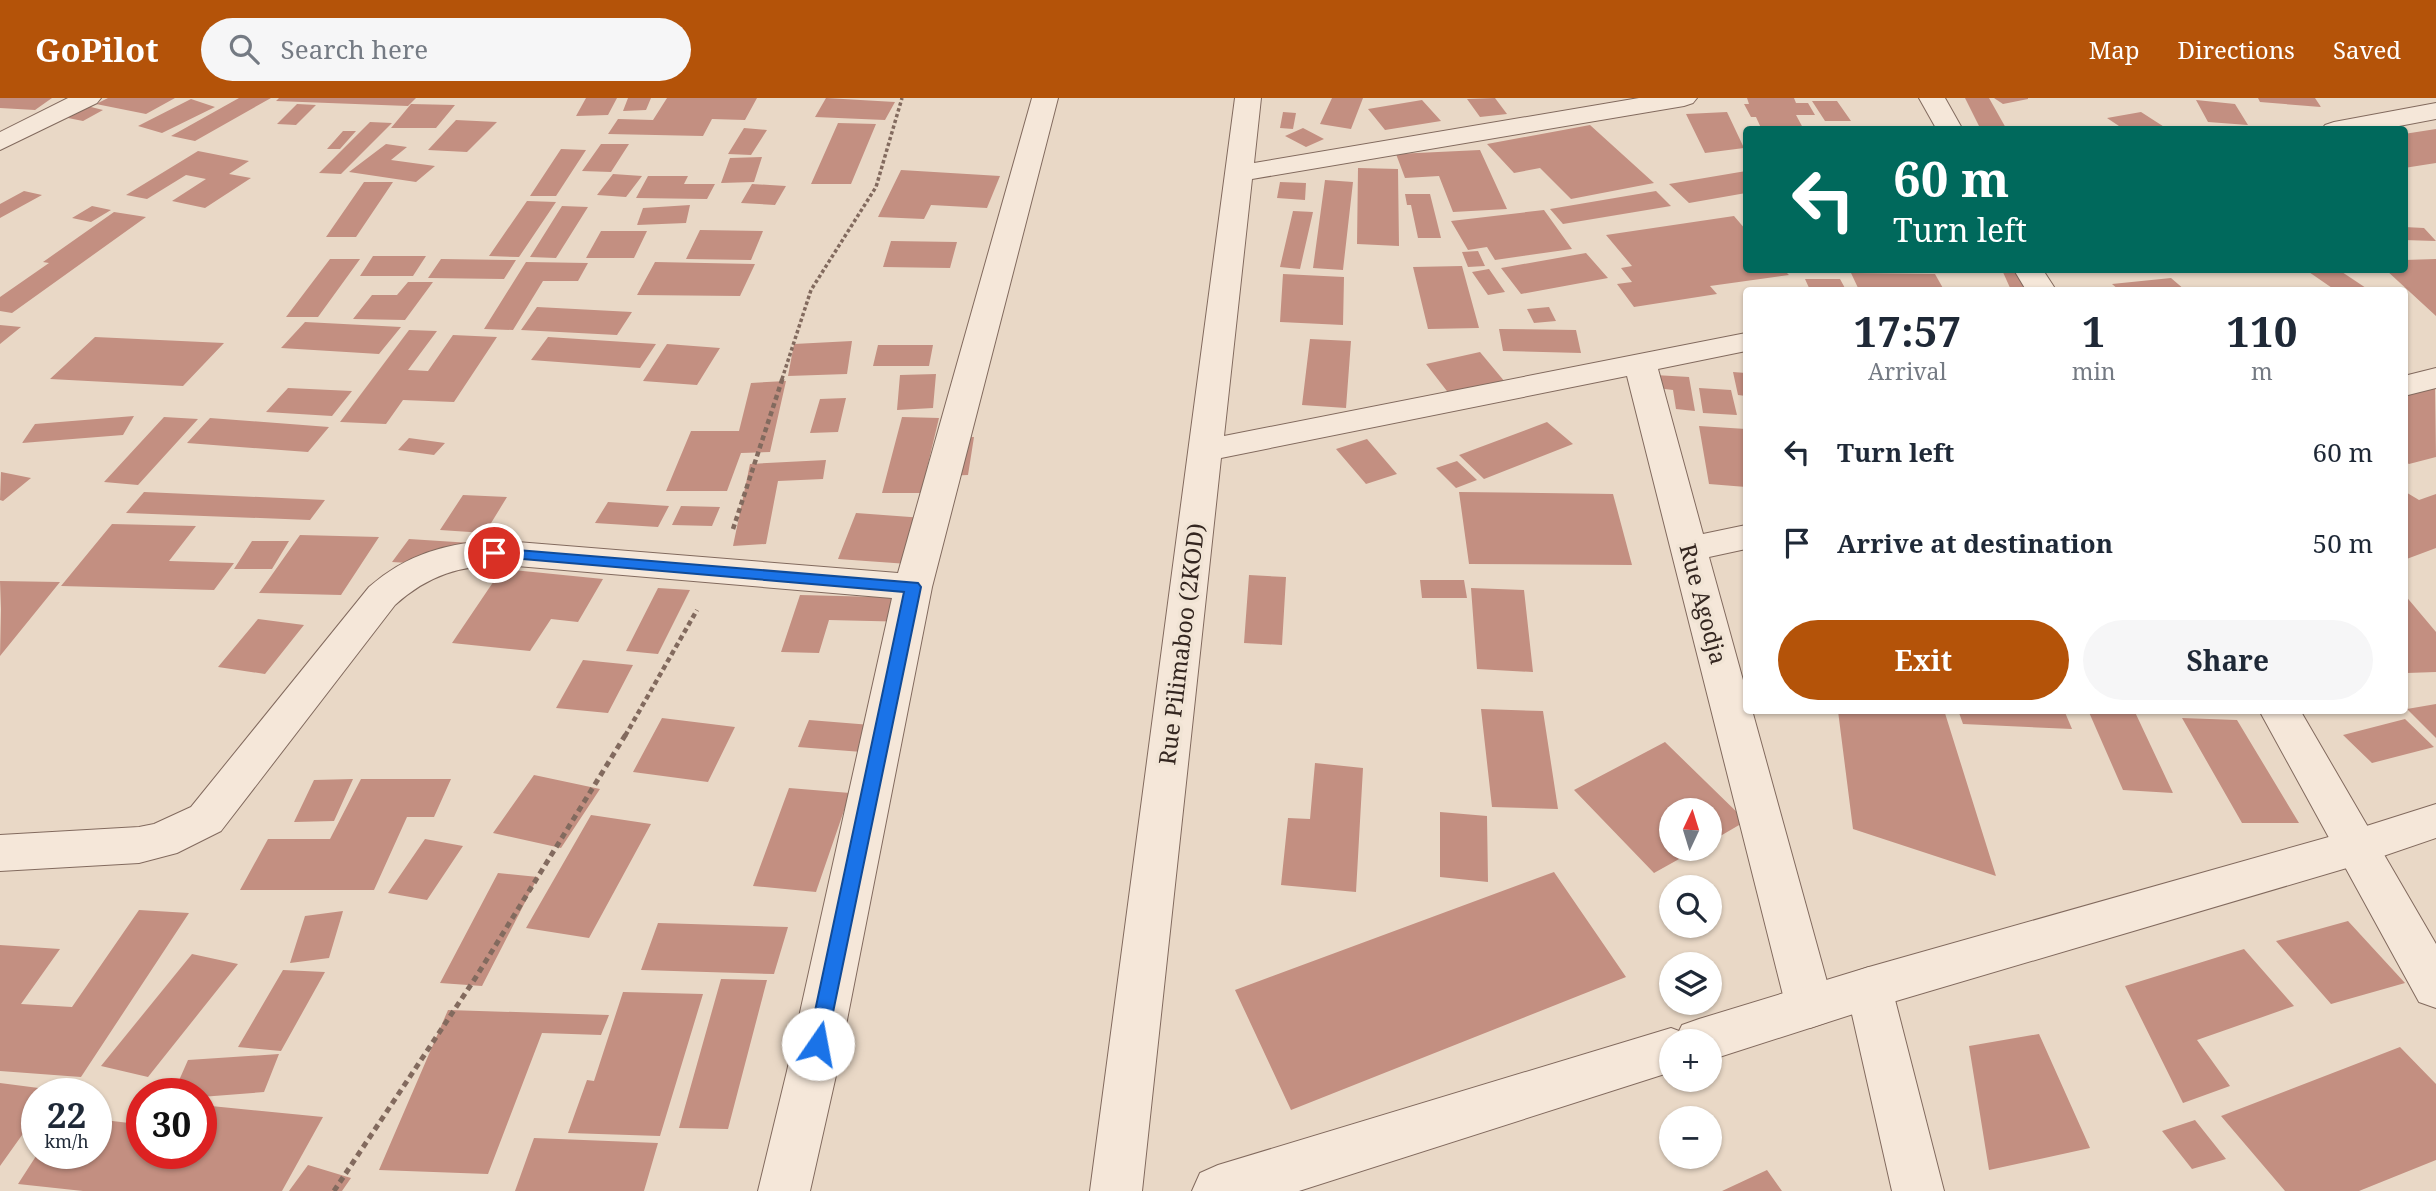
<!DOCTYPE html>
<meta charset="utf-8">
<style>
:root{--surface:#fff;--page:#f6f6f7;--text:#1f2937;--muted:#747a83;--accent:#b45309}
body{margin:0;font-family:"Noto Serif",serif;background:var(--page);color:var(--text);height:100vh;display:flex;flex-direction:column;font-size:26px;white-space:nowrap}
*{box-sizing:border-box;margin:0}
p{font-size:23px;color:var(--muted)}
.icon{flex:none;width:38px;height:38px;fill:none;stroke:currentColor;stroke-width:2;stroke-linecap:round;stroke-linejoin:round}
.map{position:relative;flex:1;overflow:hidden}
.sheet{position:absolute;left:1743px;top:189px;width:665px;height:427px;display:flex;flex-direction:column;background:var(--surface);border-radius:7px;box-shadow:0 2px 5px #0004}
.sheet>*{flex:none}
.hud{position:absolute;left:1743px;top:28px;width:665px;height:147px;border-radius:7px;box-shadow:0 2px 5px #0004;background:#00695c;color:#fff;overflow:hidden}
.needle{width:46px;rotate:4deg}
.buttons{position:absolute;left:1659px;top:700px;display:grid;gap:14px}
.buttons a{display:grid;place-items:center;width:63px;height:63px;border-radius:50%;background:var(--surface);box-shadow:0 2px 5px #0004;font-size:35px}
.speed{position:absolute;left:21px;top:980px;display:flex;gap:14px;font-size:35px;font-weight:700;text-align:center}
.speed>*{display:grid;place-content:center;width:91px;height:91px;border-radius:50%;background:var(--surface);box-shadow:0 2px 5px #0004;line-height:1}
.speed small{font-size:18px;font-weight:400}
.speed .limit{border:10px solid #d22;background:#fff;color:#111}
.pin{position:absolute;display:grid;place-items:center;width:60px;height:60px;color:#fff;margin:-30px;border:4px solid #fff;border-radius:50%;box-shadow:0 2px 7px #0007}
.me{position:absolute;width:77px;margin:-38px;rotate:12deg;stroke-linejoin:round;filter:drop-shadow(0 0 5px #0008)}
.turn{display:flex;align-items:center;gap:24px;height:147px;padding:0 35px;font-size:32px}
.turn .icon{width:91px;height:91px;stroke-width:2.5}
.turn b{display:block;font-size:49px;line-height:60px}
.eta{display:flex;justify-content:space-evenly;align-items:center;height:119px;text-align:center}
.eta b{font-size:42px;font-weight:700;line-height:49px}
.action{display:flex;gap:14px;margin-top:auto;padding:14px 35px}
.action a{flex:1;height:80px;border-radius:42px;background:var(--accent);color:#fff;font-size:28px;font-weight:700;line-height:80px;text-align:center}
.action a+a{background:var(--page);color:var(--text)}
ul{padding:0;list-style:none}
li{display:flex;align-items:center;gap:21px;height:91px;padding:0 35px}
li div{flex:1}
li b{display:block;font-size:26px}
li em{font-style:normal}
header{display:flex;align-items:center;gap:42px;box-sizing:border-box;height:98px;padding:0 35px;background:var(--accent);color:#fff}
header strong{font-size:33px}
nav{display:flex;gap:38px;margin-inline-start:auto;font-size:24px}
.search{width:490px;height:63px;background:var(--page);display:flex;align-items:center;gap:18px;box-sizing:border-box;padding:0 24px;border-radius:38px;color:var(--muted);font-size:26px}
.map>svg:first-child{display:block}
.building{fill:#c38f81}
.lines{fill:none;stroke-linecap:round;stroke-linejoin:round}
.minor-casing{stroke:#826a5e;stroke-width:2}
.tertiary-casing{stroke:#826a5e;stroke-width:2}
.path-far2{stroke:#826a5e;stroke-width:3.5;stroke-dasharray:3.5 2.5;stroke-linecap:butt}
.path-far1{stroke:#826a5e;stroke-width:4.5;stroke-dasharray:5 3.5;stroke-linecap:butt}
.path{stroke:#826a5e;stroke-width:5;stroke-dasharray:6 4.5;stroke-linecap:butt}
.minor{fill:#f5e7d9;fill-rule:evenodd}
.tertiary{fill:#f5e7d9;fill-rule:evenodd}
.route{fill:#1a73e8;stroke:#114b97;stroke-width:2}
.labels{text-anchor:middle;stroke-width:7;stroke-linejoin:round;paint-order:stroke}
.street-label{font-size:23px;fill:#342620;stroke:#f1e4d5}
</style>
<header>
<strong>GoPilot</strong>
<div class="search"><svg class="icon" aria-label="search" viewBox="0 0 24 24"><circle cx="10" cy="10" r="6"/><path d="M15 15l6 6"/></svg>Search here</div>
<nav><a>Map</a><a>Directions</a><a>Saved</a></nav>
</header>
<div class="map">
<svg width="2436" height="1093" viewBox="0 0 2436 1093">
<rect width="100%" height="100%" fill="#e9d8c6"/>
<path class="building" d="M0 0H52L35 12 0 10Z
M108 0H175L146 16 96 6Z
M239 0H271L195 43 171 38Z
M279 0H416L408 8 276 3Z
M586 0H617L608 17 576 18Z
M628 0H651L646 12 623 13Z
M667 0H757L745 22 712 21 703 38 608 36 618 21 653 22Z
M826 0 895 4 885 22 815 19Z
M1332 0H1363L1351 31 1320 26Z
M1495 0 1507 16 1480 19 1467 1Z
M1747 0H1794L1796 5H1808L1815 17H1796L1803 30H1761L1756 19H1751L1744 6H1749Z
M1965 0H1989L2007 32H1981Z
M1994 0H2028V1L2003 6Z
M2258 0H2315L2321 9 2260 4Z
M191 1 215 9 162 35 138 28Z
M1422 2 1441 23 1385 32 1368 11Z
M2196 2 2235 6 2248 27 2208 24Z
M1812 3H1837L1851 23H1825Z
M297 6 316 7 296 27 277 26Z
M411 6 455 7 436 30H391Z
M83 7 103 12 83 23 63 19Z
M1283 14 1296 15 1293 31 1280 30Z
M1727 14 1744 50 1705 55 1686 16Z
M2141 14 2169 32H2125L2107 20Z
M456 22 497 24 467 54 428 52Z
M370 24 392 25 341 76 319 75Z
M838 25 876 26 851 86H811Z
M1590 27 1654 85 1571 101 1540 70 1514 75 1487 46Z
M744 30 767 32 751 57 728 56Z
M1303 30 1324 41 1306 49 1285 38Z
M2436 31V65L2404 70V36Z
M343 33H356L340 51H327Z
M386 46 407 49 391 62 435 68 416 84 349 74Z
M601 46H629L611 74 582 73Z
M561 51 586 52 556 98H530Z
M1480 52 1507 111 1453 114 1439 78 1405 80 1396 56Z
M198 53 249 63 229 76 251 80 205 110 172 103 206 81 186 77 147 101 126 97Z
M762 59 754 84 721 85 730 60Z
M1358 70 1398 71 1399 148 1357 146Z
M901 72 1000 78 987 110 931 107 924 121 878 119Z
M1746 73V95L1689 105 1669 86Z
M613 76 642 78 626 99 597 97Z
M648 78H688L684 86H715L707 101 636 100Z
M1325 82 1353 84 1343 172 1313 170Z
M364 84H393L356 139H326Z
M1280 84 1306 85 1305 102 1277 100Z
M752 86 786 88 775 107 741 105Z
M24 93 42 97 0 120V106Z
M1656 93 1671 108 1563 126 1550 111Z
M1405 96H1430L1441 140H1418L1411 107H1407Z
M527 103 556 104 519 159 489 158Z
M690 107 686 125 637 127 643 110Z
M92 108 111 112 91 124 72 120Z
M562 108 588 109 556 160 530 159Z
M1544 112 1572 151 1495 162 1487 149 1468 152 1451 123Z
M1293 113 1313 114 1300 171 1280 169Z
M114 114 146 119 12 215 0 213V199L49 165 43 164Z
M1734 118 1746 132V172H1784L1789 177 1710 188 1717 196 1634 209 1617 186 1632 184 1621 170 1632 168 1606 137Z
M2404 129 2424 130 2436 143 2404 142Z
M700 132 763 133 751 162 686 161Z
M601 133H647L634 160H586Z
M891 143 957 144 950 170 883 169Z
M1478 153 1485 168 1468 169 1462 154Z
M1586 155 1608 180 1521 196 1501 170Z
M373 158H426L413 178H360Z
M330 161H360L318 219H286Z
M441 161 516 162 504 181 428 180Z
M2436 161V218L2386 172H2404V162Z
M526 164 588 165 578 183H543L513 232 484 231Z
M655 164 755 166 740 198 637 197Z
M1462 168 1479 230 1428 231 1413 169Z
M1489 171 1505 194 1488 197 1472 174Z
M2002 172H2023L2033 192H2011Z
M2306 172H2339L2369 192H2335Z
M1851 175 1935 176 1944 192H1859Z
M1283 176 1344 179 1343 227 1280 224Z
M2171 180 2185 192H2119L2112 186Z
M1805 181H1840L1846 192H1810Z
M408 184H433L405 222 353 221 372 197H397Z
M537 209 632 214 617 237 521 232Z
M1549 209 1556 223 1534 225 1527 211Z
M305 224 401 229 379 256 281 250Z
M0 227 21 229 0 246Z
M1499 231 1576 232 1581 255 1503 253Z
M409 232 437 233 408 272 428 273 453 237 497 239 454 304 403 302 386 326 340 324Z
M95 239 224 245 183 288 50 281Z
M548 239 656 246 640 270 531 262Z
M1310 241 1351 243 1346 310 1302 307Z
M852 243 847 276 788 278 794 246Z
M667 246 720 250 697 287 643 283Z
M878 247H933L929 268H873Z
M1480 254 1505 284 1450 297 1426 266Z
M1733 274 1746 275V298L1738 297Z
M936 276 933 310 897 312 900 277Z
M1655 277 1689 279 1695 313 1676 311 1673 292 1657 290Z
M786 283 770 354 741 355 727 393H666L691 333H739L751 285Z
M2435 289 2436 359 2409 366 2404 363V297Z
M288 290 352 293 332 318 266 314Z
M1699 290 1731 292 1737 317 1703 315Z
M846 300 838 334 810 335 820 301Z
M134 318 123 337 22 345 35 326Z
M164 319 198 321 138 387 104 384Z
M902 319 939 320 921 395H882Z
M210 320 329 329 308 354 187 345Z
M1547 324 1573 346 1484 381 1459 357Z
M1699 328 1746 331V389L1709 386Z
M974 339 968 377 940 378 945 340Z
M409 340 445 345 434 357 398 352Z
M1367 341 1397 376 1366 386 1336 351Z
M826 362 823 381 778 383 766 446 733 448 750 366Z
M1457 363 1477 382 1456 390 1436 370Z
M1 374 31 380 3 403 0 402Z
M2404 393 2419 402 2436 396V450L2404 462Z
M144 394 325 402 310 422 126 415Z
M1459 394 1613 396 1632 467 1469 466Z
M463 397 507 399 485 435 440 432Z
M608 404 669 408 658 429 595 425Z
M681 408 720 409 712 428 672 427Z
M856 415 924 420 908 466 838 461Z
M112 426 196 428 169 463 234 465 214 492 61 488Z
M300 437 379 439 341 497 259 495Z
M409 441 471 445 456 468 392 464Z
M252 443H289L272 471H234Z
M502 471 603 481 578 524 551 521 530 553 452 545Z
M1249 477 1286 479 1282 547 1244 545Z
M1420 482H1464L1467 500H1422Z
M0 483 60 484 0 558 1 511Z
M658 490 690 492 658 556 626 553Z
M1471 490 1524 492 1533 574 1477 571Z
M2404 496 2436 534V574L2407 575 2404 572Z
M800 497 919 500 913 524 829 522 819 555 781 554Z
M258 521 304 527 265 576 218 569Z
M583 562 633 567 608 615 556 610Z
M2436 606V640L2407 611Z
M1481 611 1543 613 1558 711 1492 709Z
M1944 612 1996 778 1853 731 1838 613Z
M1958 612H2064L2072 631 1963 626Z
M2088 612H2134L2173 695 2123 692Z
M662 620 735 629 708 684 633 674Z
M2182 620 2237 622 2299 725H2242Z
M2405 621 2434 649 2372 665 2343 637Z
M809 622 871 627 862 654 798 649Z
M1665 644 1746 723 1710 744V712H1671V751H1697L1654 775 1574 692Z
M1315 665 1363 670 1356 794 1281 787 1288 720 1310 721Z
M534 677 600 691 561 750 493 735Z
M353 681 334 723 294 724 314 682Z
M361 681H451L434 719H407L374 792H240L268 741H330Z
M789 690 850 695 816 794 753 788Z
M1440 714 1487 718 1488 784 1440 779Z
M591 717 651 726 589 840 526 830Z
M425 741 463 748 427 802 388 795Z
M1554 774 1626 879 1291 1012 1235 892Z
M498 775 538 779 482 888 440 885Z
M139 812 189 815 81 979 0 973V847L60 851 21 906 72 909Z
M343 813 329 860 290 865 305 818Z
M2348 823 2405 885 2331 906 2276 843Z
M658 825 788 829 774 876 641 872Z
M2244 851 2294 908 2197 942 2230 988 2183 1005 2125 888Z
M192 856 238 866 148 979 101 968Z
M283 872 325 874 281 953 238 949Z
M721 881 767 882 728 1031 679 1030Z
M623 894 703 896 660 1038 568 1035 587 982 594 983Z
M448 912 609 917 601 937 542 935 488 1076 379 1072Z
M2039 936 2090 1050 1989 1072 1969 948Z
M2400 949 2436 986V1062L2359 1093H2285L2221 1018Z
M279 956 264 994 201 999V996H173L188 962Z
M0 985 54 992 51 996H37V1016L0 1068Z
M142 1003V1055H201V1007L323 1019 282 1093H83L18 1086 38 1055H96V1021L129 1025Z
M2195 1022 2226 1061 2192 1071 2162 1033Z
M534 1040 658 1045 644 1093H515Z
M308 1067 351 1080 342 1093H289Z
M1767 1072 1782 1093H1722Z"/>
<g class="lines">
<g class="minor-casing">
<path id="minor" d="M68 0H101L97 5 0 52V34Z
M1032 0H1058L932 489 837 973 810 1093H758L787 973 892 500 505 467C461 467 428 477 395 507L221 733 177 755 139 765 0 773V737L139 729 154 726 191 709 369 489C407 455 454 442 505 443L898 475Z
M1235 0H1261L1254 65 1639 0H1697L1693 5 1684 8 1252 81 1224 338 1746 235V253L1658 271 1703 436 1746 427V451L1709 459 1746 593V612H1752L1834 909 1827 924 1810 930 1793 924 1786 909 1627 278 1221 360 1142 1093H1090Z
M1919 0H1945L1963 32H1937Z
M2436 5V21L2378 32H2321L2325 27 2334 24Z
M2014 172H2043L2056 192H2026Z
M2436 270V290L2404 298V278Z
M2259 612H2300L2436 846V910L2419 904Z
M1869 869 1886 875 1892 890 1944 1093H1892L1846 890 1852 875Z"/>
</g>
<g class="tertiary-casing">
<path id="tertiary" d="M2436 706V740L2357 767 1869 911 1710 962V943H1671V974L1299 1093H1192L1200 1075 1218 1067 1671 930 1679 933 1682 927 1699 921 1869 869 2357 731Z"/>
</g>
<path class="path-far2" d="M782 281 811 192 876 89 902 0"/>
<path class="path-far1" d="M733 431 783 279
M625 638 697 512"/>
<path class="path" d="M334 1093 476 879 626 636"/>
<use href="#minor" class="minor"/>
<use href="#tertiary" class="tertiary"/>
</g>
<path class="route" d="M494 450 918 485 921 489 825 953 818 955 811 953 808 946 904 494 489 458 487 455 489 451Z"/>
<g class="labels">
<g class="street-label">
<text transform="translate(1703 506) rotate(75)" y="8">Rue Agodja</text>
<text transform="translate(1182 546) rotate(-83)" y="8">Rue Pilimaboo (2KOD)</text>
</g>
</g>
</svg>
<div class="buttons">
<a><svg class="needle" viewBox="-14 -14 28 28"><path d="M0-13l5 13h-10z" fill="#e53935"/><path d="M0 13l5-13h-10z" fill="#747a83"/></svg></a>
<a><svg class="icon" aria-label="search" viewBox="0 0 24 24"><circle cx="10" cy="10" r="6"/><path d="M15 15l6 6"/></svg></a>
<a><svg class="icon" aria-label="layers" viewBox="0 0 24 24"><path d="M12 4l9 5-9 5-9-5zM3 14l9 5 9-5"/></svg></a>
<a>+</a>
<a>−</a>
</div>
<div class="speed"><div>22<small>km/h</small></div><div class="limit">30</div></div>
<div class="pin" style="left:494px;top:455px;background:#d93025"><svg class="icon" aria-label="arrive" viewBox="0 0 24 24"><path d="M6 21V4h12l-3 4 3 4H6"/></svg></div>
<svg class="me" style="left:818px;top:946px" viewBox="-20 -20 40 40"><circle r="19" fill="#fff"/><path d="M0-13L10 11 0 6-10 11z" fill="#1a73e8"/></svg>
<div class="hud">
<div class="turn"><svg class="icon" aria-label="left" viewBox="0 0 24 24"><path d="M17 20v-9H6M10 6l-5 5 5 5"/></svg><div><b>60 m</b>Turn left</div></div>
</div>
<section class="sheet">
<div class="eta">
<div><b>17:57</b><p>Arrival</p></div>
<div><b>1</b><p>min</p></div>
<div><b>110</b><p>m</p></div>
</div>
<ul>
<li><svg class="icon" aria-label="left" viewBox="0 0 24 24"><path d="M17 20v-9H6M10 6l-5 5 5 5"/></svg><div><b>Turn left</b></div><em>60 m</em></li>
<li><svg class="icon" aria-label="arrive" viewBox="0 0 24 24"><path d="M6 21V4h12l-3 4 3 4H6"/></svg><div><b>Arrive at destination</b></div><em>50 m</em></li>
</ul>
<div class="action"><a>Exit</a><a>Share</a></div>
</section>
</div>
